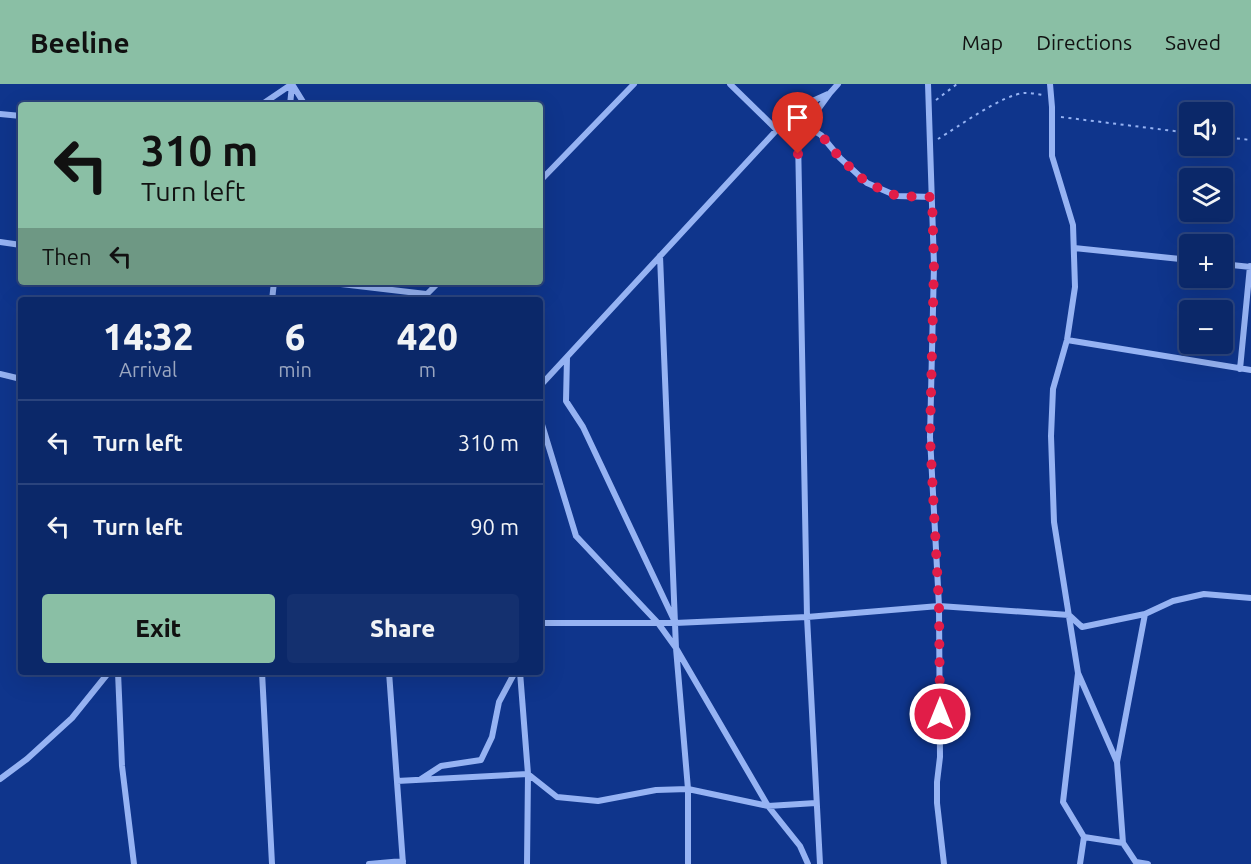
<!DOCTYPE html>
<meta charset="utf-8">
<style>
:root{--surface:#0b2869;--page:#14306f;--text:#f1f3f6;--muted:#9aa6c0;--line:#2b447d;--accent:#8abfa5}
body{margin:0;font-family:Ubuntu,sans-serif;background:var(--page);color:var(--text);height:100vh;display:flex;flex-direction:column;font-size:22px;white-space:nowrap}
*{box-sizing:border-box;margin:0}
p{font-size:20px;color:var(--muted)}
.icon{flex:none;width:33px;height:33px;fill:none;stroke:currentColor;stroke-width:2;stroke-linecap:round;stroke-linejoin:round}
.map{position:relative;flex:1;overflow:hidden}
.sheet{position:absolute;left:18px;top:213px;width:525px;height:378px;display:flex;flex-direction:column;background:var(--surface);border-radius:6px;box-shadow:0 6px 24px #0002,0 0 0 2px var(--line)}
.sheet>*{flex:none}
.hud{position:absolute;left:18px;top:18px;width:525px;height:183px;border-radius:6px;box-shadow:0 6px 24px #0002,0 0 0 2px var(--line);background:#8abfa5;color:#111;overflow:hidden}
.controls{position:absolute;left:1179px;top:18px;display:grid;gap:12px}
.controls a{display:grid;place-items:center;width:54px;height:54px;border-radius:6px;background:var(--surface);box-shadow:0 6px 24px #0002,0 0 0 2px var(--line);font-size:30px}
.pin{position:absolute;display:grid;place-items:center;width:51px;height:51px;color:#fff;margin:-62px -26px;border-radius:50% 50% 50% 0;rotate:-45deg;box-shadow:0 0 6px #0007}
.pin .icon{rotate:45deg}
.me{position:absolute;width:66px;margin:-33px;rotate:0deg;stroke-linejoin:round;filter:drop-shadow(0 0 4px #0008)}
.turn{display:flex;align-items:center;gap:21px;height:126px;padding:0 24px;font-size:27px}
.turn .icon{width:78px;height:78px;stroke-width:2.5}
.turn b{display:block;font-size:42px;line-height:51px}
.then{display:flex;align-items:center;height:57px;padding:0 24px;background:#0003;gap:12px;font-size:22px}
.eta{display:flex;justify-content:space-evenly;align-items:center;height:102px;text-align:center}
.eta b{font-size:36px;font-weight:800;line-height:42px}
.cta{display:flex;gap:12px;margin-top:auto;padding:12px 24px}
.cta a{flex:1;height:69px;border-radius:6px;background:var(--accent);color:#111;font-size:24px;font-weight:800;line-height:69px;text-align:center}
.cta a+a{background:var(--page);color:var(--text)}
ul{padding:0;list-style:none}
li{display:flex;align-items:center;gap:18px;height:84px;padding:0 24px;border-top:2px solid var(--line)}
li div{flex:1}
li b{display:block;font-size:22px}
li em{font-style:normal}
header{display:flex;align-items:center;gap:36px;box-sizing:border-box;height:84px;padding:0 30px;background:var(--accent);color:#111}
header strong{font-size:28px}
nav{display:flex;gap:33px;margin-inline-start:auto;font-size:21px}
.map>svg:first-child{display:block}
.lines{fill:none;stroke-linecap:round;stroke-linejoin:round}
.path{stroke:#96b3f3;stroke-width:2;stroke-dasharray:3 4.5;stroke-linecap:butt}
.street{stroke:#96b3f3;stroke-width:6}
.route{stroke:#e11d48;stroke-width:10;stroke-dasharray:0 18}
</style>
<header>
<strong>Beeline</strong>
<nav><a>Map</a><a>Directions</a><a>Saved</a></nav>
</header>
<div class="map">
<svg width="1251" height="780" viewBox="0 0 1251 780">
<rect width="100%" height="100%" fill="#0f358c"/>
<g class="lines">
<path class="path" d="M936 16 957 0
M1061 33 1190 49
M1222 53 1251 56
M938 55C958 43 1003 10 1025 9 1031 9 1037 10 1043 11"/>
<path class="street" d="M730 0 777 46 806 42 821 51 840 74 867 99 897 112 932 113
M928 0 934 181 930 353 939 522 940 673 937 698V719L944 780
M1050 0 1052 23V72L1073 141 1075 203 1067 256 1053 305 1051 352 1054 438 1078 589 1117 678
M261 21 292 0 305 21
M290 21 292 1
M0 30 21 32
M540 97 634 0
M0 158 21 161
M1074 164 1190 176
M660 172 676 564 688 705V780
M1222 180 1251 183
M324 198 426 210 432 216
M272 216 274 198
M421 216 439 198
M1067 256 1251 286
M567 273 566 317 583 343 674 536
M1240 285 1250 182
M0 290 21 295
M540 302 797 24 828 10
M540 334 576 452 658 539 676 564 768 722 800 762 808 780
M540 539H675L807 533 939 522 1069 531 1082 543 1145 530 1173 517 1204 510 1251 514
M118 588 122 682 134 780
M262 588 272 780
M389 588 403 780
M520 588 528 690 527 780
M1078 589 1063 718 1084 753
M0 695 27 675 72 634 109 588
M421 695 441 682 481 676 492 653 499 618 515 588
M397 697 528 690 557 713 598 717 656 706 688 705 768 722 816 719
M1136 778 1148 780
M369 780 403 777
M820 780 807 533 798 53 830 9 838 0
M1080 780 1084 753 1123 759
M1137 780 1123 759 1117 678 1145 530"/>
</g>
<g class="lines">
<path class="route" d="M798 70V53L806 42 821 51 840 74 867 99 897 112 932 113 934 181 930 353 939 522 940 630"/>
</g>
</svg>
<div class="controls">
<a><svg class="icon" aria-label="sound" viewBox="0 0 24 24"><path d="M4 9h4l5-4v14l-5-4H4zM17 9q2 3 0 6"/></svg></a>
<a><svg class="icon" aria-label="layers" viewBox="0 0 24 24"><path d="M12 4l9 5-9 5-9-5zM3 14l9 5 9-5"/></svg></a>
<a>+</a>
<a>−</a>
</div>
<div class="pin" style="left:798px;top:70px;background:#d93025"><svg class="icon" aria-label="arrive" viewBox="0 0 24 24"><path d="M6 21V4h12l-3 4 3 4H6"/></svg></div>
<svg class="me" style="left:940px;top:630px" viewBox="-20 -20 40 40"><circle r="17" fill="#e11d48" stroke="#fff" stroke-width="3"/><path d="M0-11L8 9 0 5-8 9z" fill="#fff"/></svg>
<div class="hud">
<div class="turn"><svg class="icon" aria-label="left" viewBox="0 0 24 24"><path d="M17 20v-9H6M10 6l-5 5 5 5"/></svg><div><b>310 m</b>Turn left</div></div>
<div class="then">Then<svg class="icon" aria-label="left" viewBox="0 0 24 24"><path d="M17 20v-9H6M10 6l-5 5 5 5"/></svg></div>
</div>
<section class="sheet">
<div class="eta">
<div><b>14:32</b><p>Arrival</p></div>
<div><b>6</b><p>min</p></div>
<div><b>420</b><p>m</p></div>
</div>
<ul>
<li><svg class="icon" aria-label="left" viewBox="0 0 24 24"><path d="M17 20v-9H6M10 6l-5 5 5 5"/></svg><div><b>Turn left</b></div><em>310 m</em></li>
<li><svg class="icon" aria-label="left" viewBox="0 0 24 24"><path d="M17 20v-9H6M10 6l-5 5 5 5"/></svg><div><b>Turn left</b></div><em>90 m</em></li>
</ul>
<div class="cta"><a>Exit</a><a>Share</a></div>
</section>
</div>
